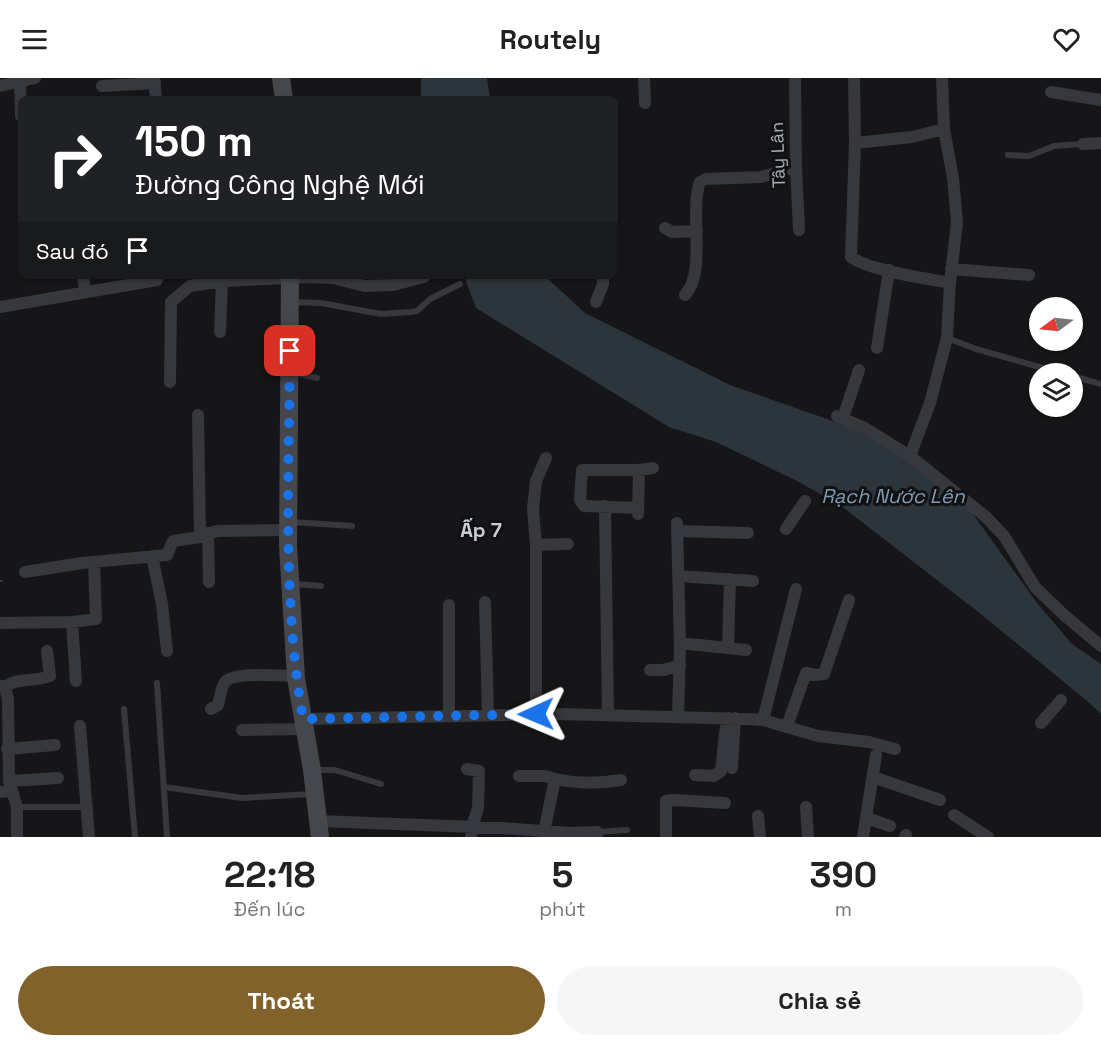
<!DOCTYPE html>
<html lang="vi">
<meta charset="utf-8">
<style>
:root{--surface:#fff;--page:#f6f6f6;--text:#222;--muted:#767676;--accent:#80622a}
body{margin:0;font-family:"Space Grotesk",sans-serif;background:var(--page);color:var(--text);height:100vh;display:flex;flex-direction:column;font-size:22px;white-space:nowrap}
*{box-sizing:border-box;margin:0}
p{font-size:20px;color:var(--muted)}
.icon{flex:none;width:33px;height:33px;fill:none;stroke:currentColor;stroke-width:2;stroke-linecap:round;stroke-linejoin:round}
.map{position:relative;height:759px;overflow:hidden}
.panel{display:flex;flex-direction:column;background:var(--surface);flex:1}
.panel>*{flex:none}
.guide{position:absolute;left:18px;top:18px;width:600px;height:183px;border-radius:9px;box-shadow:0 2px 4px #0004;background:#202124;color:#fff;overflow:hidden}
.needle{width:39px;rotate:255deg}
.tools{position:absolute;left:1029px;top:219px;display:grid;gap:12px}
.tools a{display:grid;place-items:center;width:54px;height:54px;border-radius:50%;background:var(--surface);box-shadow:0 2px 4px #0004;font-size:30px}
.pin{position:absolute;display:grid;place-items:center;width:51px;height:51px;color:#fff;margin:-26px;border-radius:12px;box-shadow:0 3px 9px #0006}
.me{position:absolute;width:66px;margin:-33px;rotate:269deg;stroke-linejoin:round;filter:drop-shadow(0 0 4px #0008)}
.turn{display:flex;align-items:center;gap:21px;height:126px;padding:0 18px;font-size:27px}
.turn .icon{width:78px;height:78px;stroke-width:2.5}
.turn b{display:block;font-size:42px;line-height:51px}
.then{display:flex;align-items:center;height:57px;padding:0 18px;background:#0003;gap:12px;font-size:22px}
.eta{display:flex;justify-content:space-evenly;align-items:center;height:102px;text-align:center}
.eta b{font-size:36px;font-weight:800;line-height:42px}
.action{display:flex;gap:12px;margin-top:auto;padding:12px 18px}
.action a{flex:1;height:69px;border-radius:36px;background:var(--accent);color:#fff;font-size:24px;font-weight:800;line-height:69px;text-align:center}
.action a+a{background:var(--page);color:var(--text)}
header{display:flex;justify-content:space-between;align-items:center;height:78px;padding:0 18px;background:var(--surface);font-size:27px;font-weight:800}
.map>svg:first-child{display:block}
.water{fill:#2c353c}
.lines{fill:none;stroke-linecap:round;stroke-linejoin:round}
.path{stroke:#3d3f44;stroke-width:1.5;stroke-dasharray:3 4.5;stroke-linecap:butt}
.lane{stroke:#37383d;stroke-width:6}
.street{stroke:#37383d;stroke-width:12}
.secondary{stroke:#45474d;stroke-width:18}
.route{stroke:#1a73e8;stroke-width:10;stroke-dasharray:0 18}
.labels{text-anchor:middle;stroke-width:6;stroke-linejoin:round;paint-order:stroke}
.street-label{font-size:18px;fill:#a8adb8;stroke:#111113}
.water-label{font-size:20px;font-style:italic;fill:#7f9bb3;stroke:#111113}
.neighbourhood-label{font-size:20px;font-weight:bold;fill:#c9ccd4;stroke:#111113}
</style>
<header><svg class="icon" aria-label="menu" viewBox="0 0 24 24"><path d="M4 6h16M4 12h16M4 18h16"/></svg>Routely<svg class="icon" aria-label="heart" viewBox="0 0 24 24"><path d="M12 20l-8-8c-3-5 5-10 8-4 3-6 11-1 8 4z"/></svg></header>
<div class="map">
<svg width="1101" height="759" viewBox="0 0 1101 759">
<rect width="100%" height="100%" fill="#161618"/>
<path class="water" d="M421 0H487L490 21H421Z
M464 198H545L585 235 730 307 867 355 912 383 970 432 1037 525 1072 566 1101 586V636L1086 622 977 533 840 427 797 403 716 364 669 349 476 230Z"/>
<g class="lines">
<path class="path" d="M0 503H3"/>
<path class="lane" d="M1008 77 1029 78 1054 68 1083 66
M292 224 321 225 381 236 411 234 417 233 430 221 460 206
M947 260 976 271 1064 296
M291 294 317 300
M1072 298 1101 306
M292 444 352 448
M294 506 321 508
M157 605 167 759
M124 631 135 759
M313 692H335L381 706
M164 709 242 720 311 716
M17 729H86
M597 754 627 752"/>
<path class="street" d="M154 0 156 21
M644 0 645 25
M795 0 796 89 799 152
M854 0 855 65
M942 0 944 51 912 59 855 65 851 179C871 193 925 200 950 205
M20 4 21 38
M0 8 35 0
M102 8 155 5
M1051 14 1101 22
M1083 66 1101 65
M665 150 672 154 697 153
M951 191 1029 197
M83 198 85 214
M685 217C707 193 689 134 700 104L706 101 761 99 796 89
M596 224 603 206V198
M0 229 157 202
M220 254 222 203
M877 270 889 192
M170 304 171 224 190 208 222 203 309 199 333 200 365 208 393 207 424 199
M198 337 200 459
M837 338 865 350 910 378 986 439 1004 458 1035 509 1064 537 1101 568
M843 340 859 292
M910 378 930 325 947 260 950 205 957 144 953 100 944 51
M605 428 608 637
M638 430 584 428 580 422 582 392H639L653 390
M638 436 639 392
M677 445 680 569 678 639
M786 451 805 423
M677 453 748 455
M208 455 209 504
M536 467 568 466
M152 478 162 526 167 573
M25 494 82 485 167 477 173 463 200 459 217 453 288 452
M678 498 753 503
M485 524 488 637
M72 544 76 603
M0 545 72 544 96 541 94 484
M680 565 746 572
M728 570 730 501
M650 592H664L680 587
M0 608 5 609C18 599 35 604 50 598L47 573
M5 609 8 621 9 703 17 729V759
M211 631 218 627C220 620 221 610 225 604 234 593 281 598 296 598
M536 636V467L533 431 536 403 546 380
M449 638V527
M303 641 557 636 747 641 763 642 818 658 869 664 895 671
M763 642 796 511
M1041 645 1061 622
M80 648 89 759
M787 648 806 595 816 597 824 596 849 522
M242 652 305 651
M7 671 55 667
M732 690 735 640
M467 691 479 693 478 730 472 749 471 759
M695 697 714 698 721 693 725 655 728 640
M519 698H545L555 701
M873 699 940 722
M9 703 58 700
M0 714 12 713
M806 729 808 759
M954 737 988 759
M758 738 760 759
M866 740 890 748
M318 743 501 750 570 755 597 754V759
M544 754 555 701C578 706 597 706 621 702
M666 759V723L673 722 725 725
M863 759 876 677
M905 759 906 757"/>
<path class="secondary" d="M281 0 284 21
M290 198 288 468 296 600 312 692 320 759"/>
</g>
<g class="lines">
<path class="route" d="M290 273C289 395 282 520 303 641L536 636"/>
</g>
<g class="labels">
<g class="street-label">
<text transform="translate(778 77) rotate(-92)" y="6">Tây Lân</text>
</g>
<g class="water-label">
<text x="893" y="425">Rạch Nước Lên</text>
</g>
<g class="neighbourhood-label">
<text x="481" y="459">Ấp 7</text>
</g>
</g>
</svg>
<div class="tools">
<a><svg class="needle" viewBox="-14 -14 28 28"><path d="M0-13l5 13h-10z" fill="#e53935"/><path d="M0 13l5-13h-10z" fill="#767676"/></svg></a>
<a><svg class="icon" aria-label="layers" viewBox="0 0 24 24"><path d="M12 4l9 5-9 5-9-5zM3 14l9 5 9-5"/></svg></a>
</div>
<div class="pin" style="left:290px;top:273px;background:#d93025"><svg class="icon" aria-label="arrive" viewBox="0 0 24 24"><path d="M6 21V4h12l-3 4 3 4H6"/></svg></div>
<svg class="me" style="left:536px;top:636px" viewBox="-20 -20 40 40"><path d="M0-17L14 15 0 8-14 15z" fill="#1a73e8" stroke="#fff" stroke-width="4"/></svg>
<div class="guide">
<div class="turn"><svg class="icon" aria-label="right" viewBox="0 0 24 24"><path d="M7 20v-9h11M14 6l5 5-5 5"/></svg><div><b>150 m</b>Đường Công Nghệ Mới</div></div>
<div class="then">Sau đó<svg class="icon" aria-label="arrive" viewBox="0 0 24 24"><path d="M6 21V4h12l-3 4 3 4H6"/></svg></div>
</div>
</div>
<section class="panel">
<div class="eta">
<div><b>22:18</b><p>Đến lúc</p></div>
<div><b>5</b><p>phút</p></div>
<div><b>390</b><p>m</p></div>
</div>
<div class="action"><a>Thoát</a><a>Chia sẻ</a></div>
</section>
